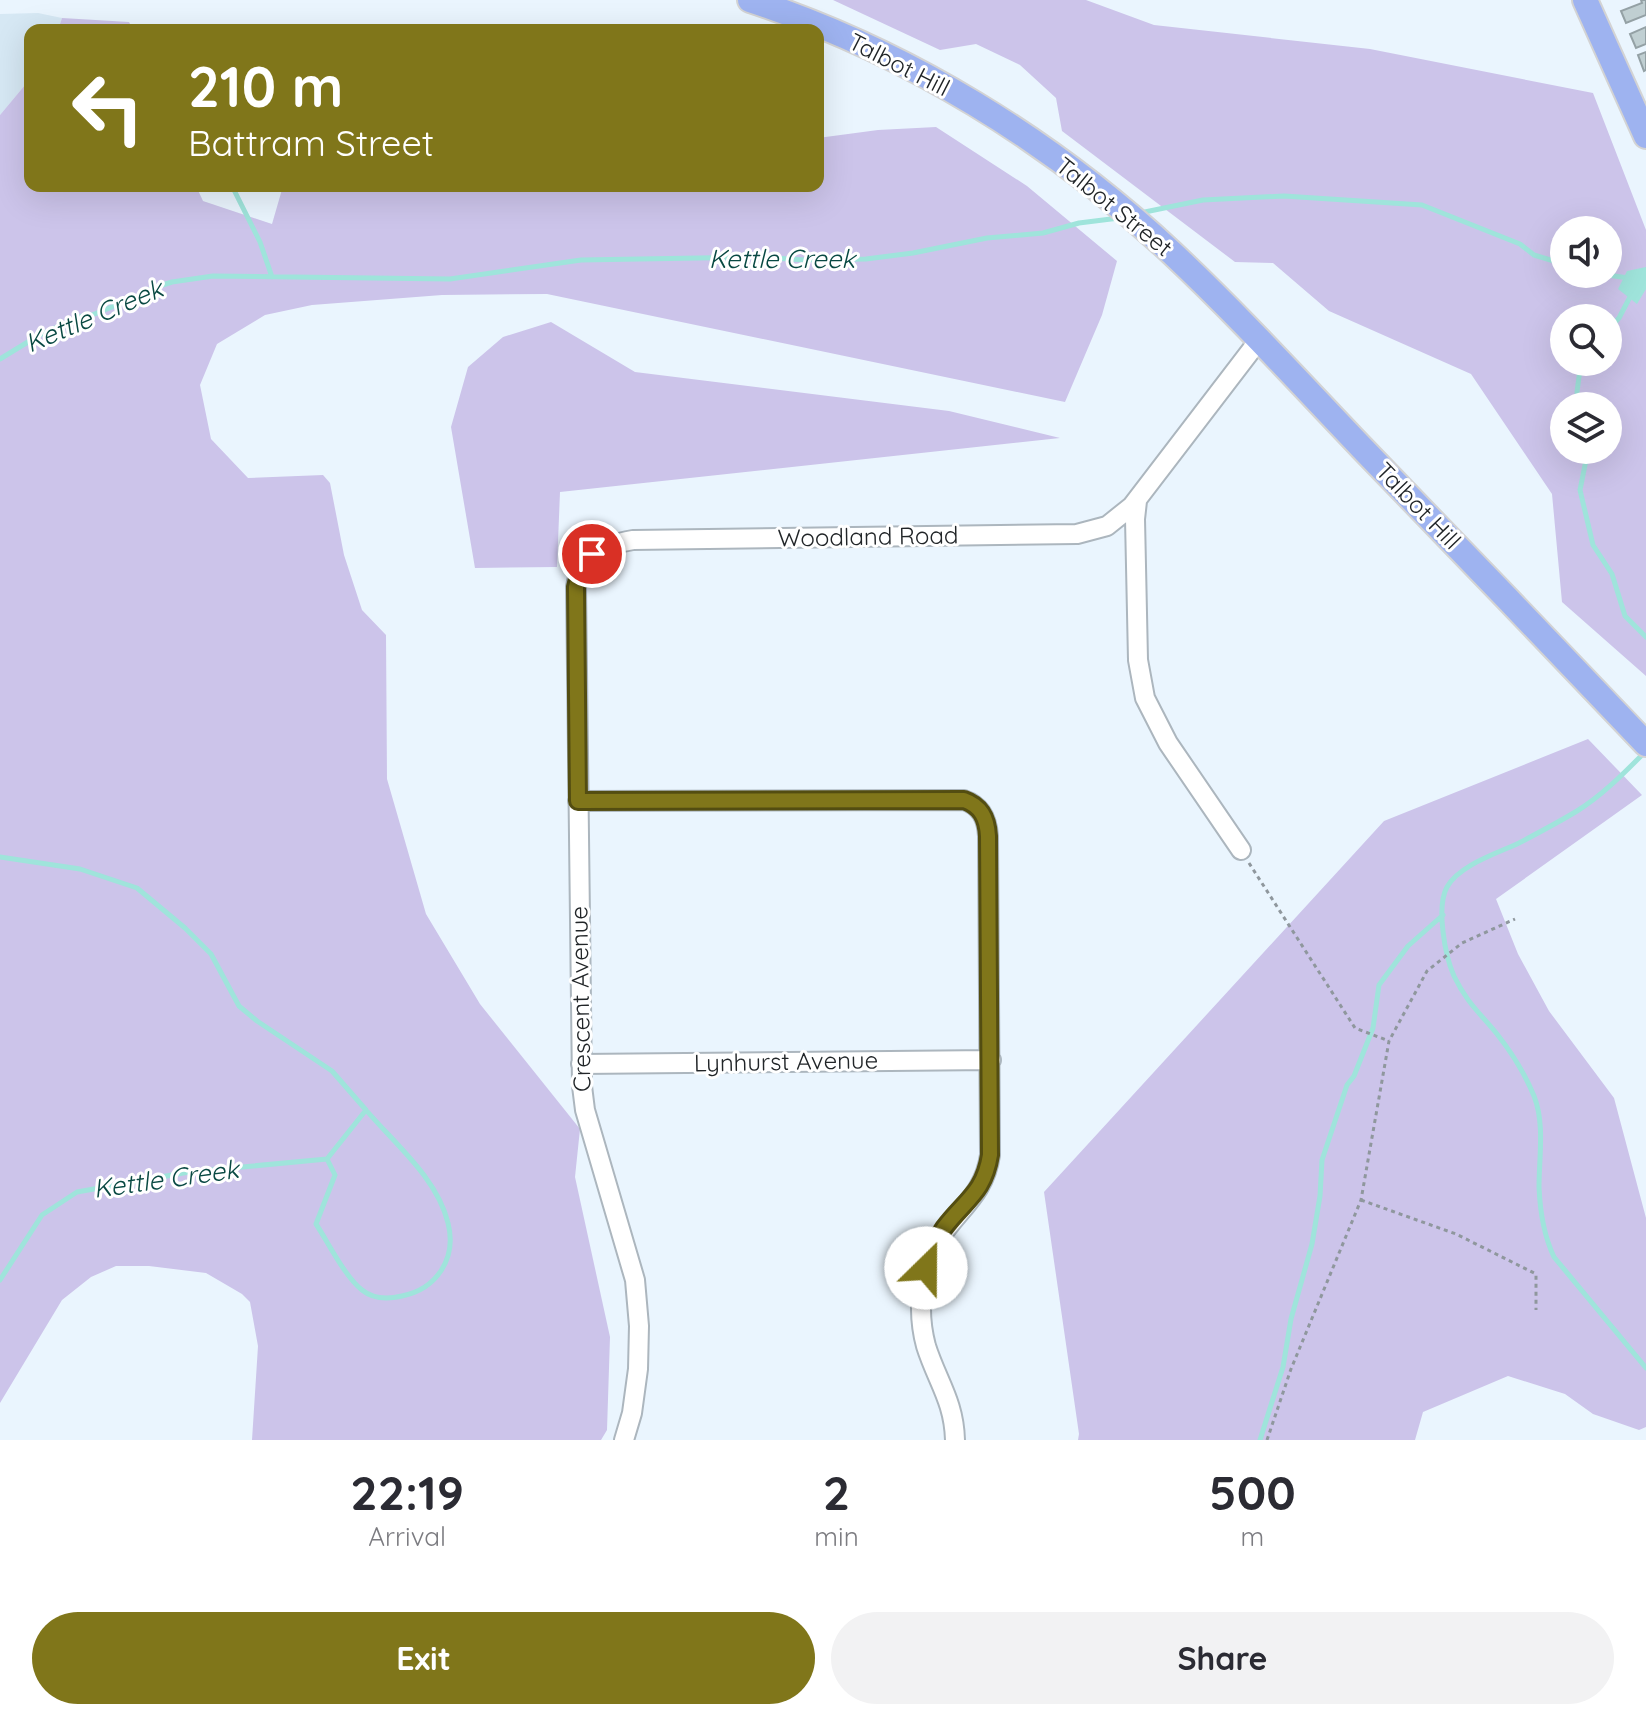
<!DOCTYPE html>
<style>
:root{--surface:#fff;--page:#f2f2f3;--text:#2b2b33;--muted:#7c7c81;--accent:#80761a}
body{margin:0;font-family:Quicksand,sans-serif;background:var(--page);color:var(--text);height:100vh;display:flex;flex-direction:column;font-size:30px;white-space:nowrap}
*{box-sizing:border-box;margin:0}
p{font-size:26px;color:var(--muted)}
.icon{flex:none;width:44px;height:44px;fill:none;stroke:currentColor;stroke-width:2;stroke-linecap:round;stroke-linejoin:round}
.map{position:relative;height:1440px;overflow:hidden}
.sheet{display:flex;flex-direction:column;background:var(--surface);flex:1}
.sheet>*{flex:none}
.top-card{position:absolute;left:24px;top:24px;width:800px;height:168px;border-radius:16px;box-shadow:0 8px 32px #0002;background:#80761a;color:#fff;overflow:hidden}
.tools{position:absolute;left:1550px;top:216px;display:grid;gap:16px}
.tools a{display:grid;place-items:center;width:72px;height:72px;border-radius:50%;background:var(--surface);box-shadow:0 8px 32px #0002;font-size:40px}
.pin{position:absolute;display:grid;place-items:center;width:68px;height:68px;color:#fff;margin:-34px;border:4px solid #fff;border-radius:50%;box-shadow:0 2px 8px #0007}
.me{position:absolute;width:88px;margin:-44px;rotate:23deg;stroke-linejoin:round;filter:drop-shadow(0 0 6px #0008)}
.turn{display:flex;align-items:center;gap:28px;height:168px;padding:0 32px;font-size:36px}
.turn .icon{width:104px;height:104px;stroke-width:2.5}
.turn b{display:block;font-size:56px;line-height:68px}
.eta{display:flex;justify-content:space-evenly;align-items:center;height:136px;text-align:center}
.eta b{font-size:48px;font-weight:700;line-height:56px}
.primary-button{display:flex;gap:16px;margin-top:auto;padding:16px 32px}
.primary-button a{flex:1;height:92px;border-radius:48px;background:var(--accent);color:#fff;font-size:32px;font-weight:700;line-height:92px;text-align:center}
.primary-button a+a{background:var(--page);color:var(--text)}
.map>svg:first-child{display:block}
.built{fill:#d6e8f4}
.green{fill:#ccc4ea;fill-rule:evenodd}
.water{fill:#9fe4db}
.lines{fill:none;stroke-linecap:round;stroke-linejoin:round}
.stream{stroke:#9fe4db;stroke-width:5}
.building{fill:#c0cfd2;stroke:#94a1a5;stroke-width:2}
.minor-casing{stroke:#acb6be;stroke-width:22}
.major-casing{stroke:#d3d3d4;stroke-width:28}
.path{stroke:#8f979d;stroke-width:3;stroke-dasharray:4 4;stroke-linecap:butt}
.minor{stroke:#fff;stroke-width:18}
.major{stroke:#9eb3f0;stroke-width:24}
.route-casing{stroke:#534d11;stroke-width:20}
.route{stroke:#80761a;stroke-width:14}
.labels{text-anchor:middle;stroke-width:6;stroke-linejoin:round;paint-order:stroke}
.street-label{font-size:24px;fill:#212528;stroke:#fff}
.water-label{font-size:26px;font-style:italic;fill:#094943;stroke:#fff}
</style>
<div class="map">
<svg width="1646" height="1440" viewBox="0 0 1646 1440">
<rect width="100%" height="100%" fill="#eaf5fe"/>
<path class="built" d="M38 13 62 18 58 30H30V79L0 115V14Z"/>
<path class="green" d="M833 0H1086L1154 25 1370 49 1593 93 1646 230V676L1562 602 1552 494 1471 374 1329 311 1273 263 1235 262 1062 131 1056 98 1020 65 976 44 940 50ZM1564 230H1608V274H1564ZM1564 318H1608V362H1564ZM1564 406H1608V450H1564Z
M62 18 129 22 133 30H58Z
M30 79V186H196L203 201 272 224 283 186H818V138L878 130 936 127 1027 186 1117 261 1102 315 1065 402 547 294 442 295 312 305 265 315 217 344 200 385 211 439 248 478 323 475 330 483 344 555 362 610 386 635 387 779 426 914 480 1004 580 1129 575 1177 610 1337 607 1430 601 1440H252L258 1346 250 1302 242 1294 206 1273 149 1266H116L91 1277 62 1300 0 1403V115Z
M551 322 635 372 949 411 1060 438 560 492 557 567 475 568 451 427 468 367 503 337Z
M1588 739 1642 795 1496 899 1518 954 1549 1011 1614 1098 1646 1218V1427L1639 1430 1593 1414 1565 1394 1508 1376 1423 1412 1415 1440H1078L1079 1434 1044 1192 1384 821Z"/>
<path class="water" d="M1646 267V289L1637 304 1618 289 1627 271Z"/>
<g class="lines">
<path class="stream" d="M232 186 260 242 272 277
M1140 213 1203 200 1284 196 1422 205 1520 244 1534 255 1564 264
M1601 274 1628 278
M1608 330 1619 318 1631 295
M0 359 36 337 78 317 92 315 139 296 150 289 172 282 213 276 450 279 581 260 757 257 805 260 866 259 913 253 987 238 1043 233 1079 223 1119 218
M1579 406 1577 392 1581 362
M1588 450 1580 490 1593 545 1612 574 1625 616 1646 637
M1646 751C1625 772 1603 795 1577 811 1559 822 1538 833 1519 843 1498 853 1459 865 1447 887 1436 907 1445 956 1454 976 1467 1003 1479 1012 1497 1034 1512 1053 1525 1074 1534 1096 1545 1124 1539 1157 1539 1187 1540 1211 1544 1236 1554 1257L1646 1368
M0 857 80 869 137 888 185 928 211 954 239 1006 257 1021 332 1071 366 1110 327 1159 189 1172 77 1192 42 1215 0 1280
M327 1159 335 1175 316 1224C328 1242 345 1277 362 1290 373 1299 389 1299 402 1296 437 1289 457 1258 448 1223 437 1178 395 1144 366 1110
M1260 1440 1283 1367 1291 1319 1312 1244 1320 1196 1322 1160 1347 1085 1354 1076 1373 1028 1379 985 1408 946 1443 915"/>
</g>
<path class="building" d="M1641 0H1646V15L1626 23 1621 11 1642 3Z
M1646 27V44L1636 48 1630 34Z
M1646 52V70L1644 71 1638 55Z"/>
<g class="lines">
<g class="minor-casing">
<path id="minor" d="M1137 501 1135 519 1138 660 1145 698 1168 743 1241 850
M578 801 964 800C981 806 987 818 988 836L990 1155C983 1205 942 1216 927 1266 920 1291 919 1320 926 1346 937 1381 954 1401 955 1440
M581 1064 991 1060
M624 1440 632 1413 638 1369 639 1326 635 1280 585 1110 582 1086 576 587C581 554 603 545 633 540L1077 534 1107 526 1132 506 1259 340"/>
</g>
<g class="major-casing">
<path id="major" d="M750 0C906 51 1052 141 1172 253 1238 315 1299 382 1362 448 1457 546 1552 645 1646 744
M1585 0 1646 136"/>
</g>
<path class="path" d="M1249 863 1355 1028 1389 1041
M1361 1200 1456 1234 1536 1274V1310
M1267 1440 1291 1369 1361 1200 1389 1041 1427 971 1462 943 1515 919"/>
<use href="#minor" class="minor"/>
<use href="#major" class="major"/>
</g>
<g class="lines">
<g class="route-casing">
<path id="route" d="M592 554 581 568 576 587 578 801 964 800C981 806 987 818 988 836L990 1155C984 1193 965 1200 944 1228 935 1240 931 1254 926 1268"/>
</g>
<use href="#route" class="route"/>
</g>
<g class="labels">
<g class="street-label">
<text transform="translate(899 65) rotate(27)" y="8">Talbot Hill</text>
<text transform="translate(1114 207) rotate(39)" y="8">Talbot Street</text>
<text transform="translate(1418 506) rotate(46)" y="8">Talbot Hill</text>
<text transform="translate(868 537) rotate(-1)" y="8">Woodland Road</text>
<text transform="translate(581 999) rotate(-91)" y="8">Crescent Avenue</text>
<text transform="translate(786 1062) rotate(-1)" y="8">Lynhurst Avenue</text>
</g>
<g class="water-label">
<text x="782" y="268">Kettle Creek</text>
<text transform="translate(94 316) rotate(-23)" y="9">Kettle Creek</text>
<text transform="translate(166 1179) rotate(-8)" y="9">Kettle Creek</text>
</g>
</g>
</svg>
<div class="tools">
<a><svg class="icon" aria-label="sound" viewBox="0 0 24 24"><path d="M4 9h4l5-4v14l-5-4H4zM17 9q2 3 0 6"/></svg></a>
<a><svg class="icon" aria-label="search" viewBox="0 0 24 24"><circle cx="10" cy="10" r="6"/><path d="M15 15l6 6"/></svg></a>
<a><svg class="icon" aria-label="layers" viewBox="0 0 24 24"><path d="M12 4l9 5-9 5-9-5zM3 14l9 5 9-5"/></svg></a>
</div>
<div class="pin" style="left:592px;top:554px;background:#d93025"><svg class="icon" aria-label="arrive" viewBox="0 0 24 24"><path d="M6 21V4h12l-3 4 3 4H6"/></svg></div>
<svg class="me" style="left:926px;top:1268px" viewBox="-20 -20 40 40"><circle r="19" fill="#fff"/><path d="M0-13L10 11 0 6-10 11z" fill="#80761a"/></svg>
<div class="top-card">
<div class="turn"><svg class="icon" aria-label="left" viewBox="0 0 24 24"><path d="M17 20v-9H6M10 6l-5 5 5 5"/></svg><div><b>210 m</b>Battram Street</div></div>
</div>
</div>
<section class="sheet">
<div class="eta">
<div><b>22:19</b><p>Arrival</p></div>
<div><b>2</b><p>min</p></div>
<div><b>500</b><p>m</p></div>
</div>
<div class="primary-button"><a>Exit</a><a>Share</a></div>
</section>
